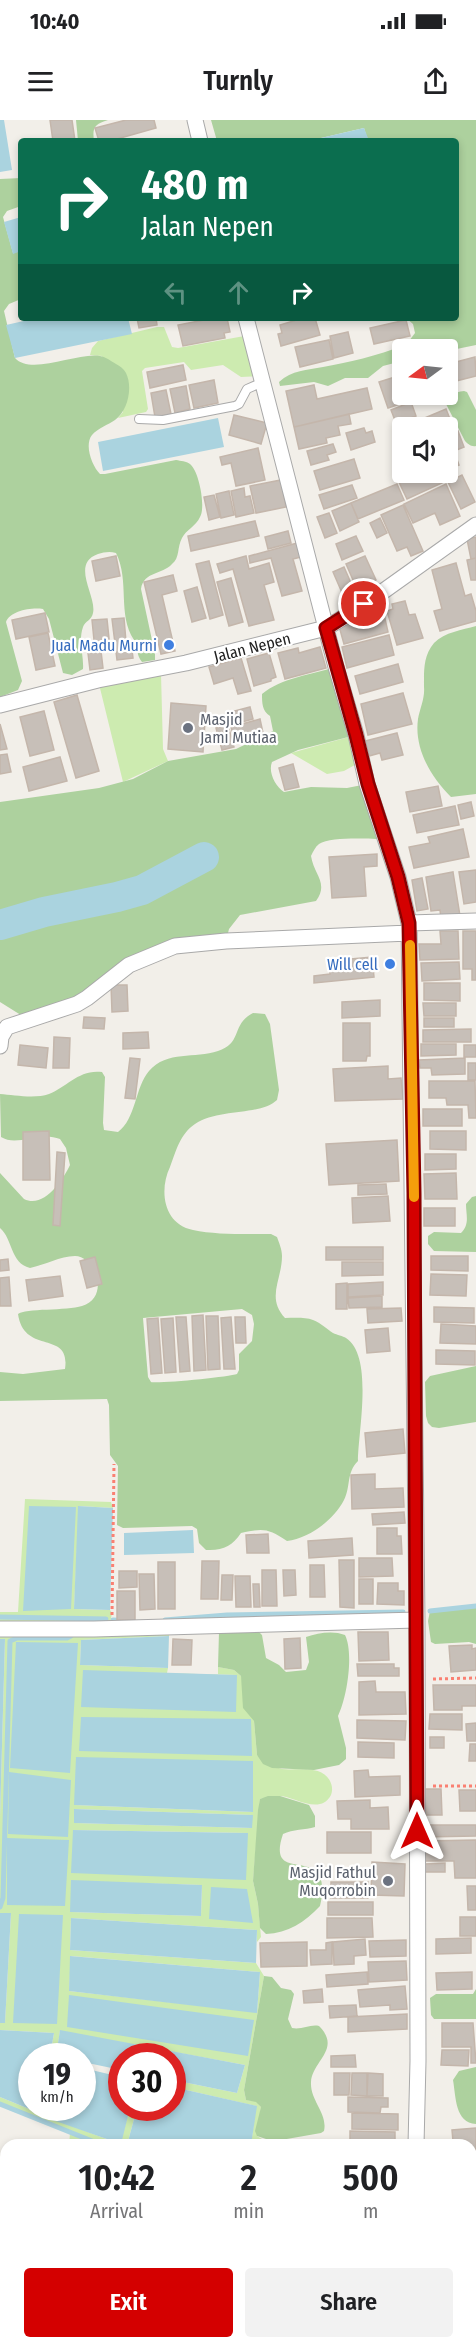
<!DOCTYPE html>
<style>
:root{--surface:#fff;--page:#f2f2f2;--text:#202124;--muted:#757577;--accent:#d40000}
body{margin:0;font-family:"Fira Sans Condensed",sans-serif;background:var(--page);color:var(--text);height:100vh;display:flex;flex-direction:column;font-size:22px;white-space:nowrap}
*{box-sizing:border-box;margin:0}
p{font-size:20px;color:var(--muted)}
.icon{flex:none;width:33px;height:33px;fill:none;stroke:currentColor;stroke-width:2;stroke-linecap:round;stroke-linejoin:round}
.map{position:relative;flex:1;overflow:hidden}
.details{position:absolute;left:0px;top:2019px;width:477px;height:210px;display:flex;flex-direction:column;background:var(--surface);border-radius:18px 18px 0 0;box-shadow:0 3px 9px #0003}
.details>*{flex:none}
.hud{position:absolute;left:18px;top:18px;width:441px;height:183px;border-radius:6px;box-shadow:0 3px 9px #0003;background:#0b6e4f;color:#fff;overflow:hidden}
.needle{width:39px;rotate:255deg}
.buttons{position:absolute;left:392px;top:219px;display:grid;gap:12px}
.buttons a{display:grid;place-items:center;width:66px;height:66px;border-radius:6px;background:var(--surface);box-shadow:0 3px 9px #0003;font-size:30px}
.speed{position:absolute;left:18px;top:1923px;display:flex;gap:12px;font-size:30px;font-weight:700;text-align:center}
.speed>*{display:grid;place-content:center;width:78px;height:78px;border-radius:50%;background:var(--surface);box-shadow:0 3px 9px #0003;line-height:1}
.speed small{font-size:15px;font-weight:400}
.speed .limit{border:9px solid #d22;background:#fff;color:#111}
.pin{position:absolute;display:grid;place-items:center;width:51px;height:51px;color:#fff;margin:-26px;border:3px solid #fff;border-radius:50%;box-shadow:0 2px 6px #0007}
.me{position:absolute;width:66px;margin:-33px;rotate:0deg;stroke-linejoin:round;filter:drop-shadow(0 0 4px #0008)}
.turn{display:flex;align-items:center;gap:21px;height:126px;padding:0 24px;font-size:27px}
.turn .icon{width:78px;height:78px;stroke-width:2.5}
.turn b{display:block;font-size:42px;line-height:51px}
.lanes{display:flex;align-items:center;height:57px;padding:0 24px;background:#0003;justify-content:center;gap:30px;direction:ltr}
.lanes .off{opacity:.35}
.eta{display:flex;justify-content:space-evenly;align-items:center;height:102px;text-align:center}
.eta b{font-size:36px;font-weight:600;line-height:42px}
.cta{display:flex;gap:12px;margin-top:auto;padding:12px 24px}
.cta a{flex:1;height:69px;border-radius:6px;background:var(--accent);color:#fff;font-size:24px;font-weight:600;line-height:69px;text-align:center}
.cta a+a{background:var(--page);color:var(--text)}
.status{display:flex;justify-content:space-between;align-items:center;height:42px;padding:0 30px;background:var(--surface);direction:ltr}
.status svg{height:16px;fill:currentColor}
header{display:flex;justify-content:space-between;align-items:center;height:78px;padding:0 24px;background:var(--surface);font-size:27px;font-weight:600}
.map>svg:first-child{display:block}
.grass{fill:#cdebb0;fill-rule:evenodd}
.forest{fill:#add19e;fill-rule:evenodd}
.water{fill:#aad3df}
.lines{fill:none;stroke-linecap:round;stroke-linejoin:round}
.stream{stroke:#aad3df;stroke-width:5}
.river{stroke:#aad3df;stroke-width:30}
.building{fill:#c7bfb8;stroke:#c4b6ab;stroke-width:1.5}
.service-casing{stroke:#a9a9a9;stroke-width:10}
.minor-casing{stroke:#a9a9a9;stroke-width:17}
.path{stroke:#fa8072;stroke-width:3;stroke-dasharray:3 3;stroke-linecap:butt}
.service{stroke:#fff;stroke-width:8}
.minor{stroke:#fff;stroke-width:15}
.route-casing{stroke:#8a0000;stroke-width:15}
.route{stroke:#d40000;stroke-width:10}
.slow{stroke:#f59e0b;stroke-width:10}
.shop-dot{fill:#3f7fe0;stroke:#fff;stroke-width:2}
.worship-dot{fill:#6b7280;stroke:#fff;stroke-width:2}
.labels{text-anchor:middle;stroke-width:4.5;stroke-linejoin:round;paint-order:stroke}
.shop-label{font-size:16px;fill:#366cbe;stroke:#fff;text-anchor:end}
.street-label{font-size:16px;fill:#222;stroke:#fff}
.worship-label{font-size:16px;fill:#5b616d;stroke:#fff;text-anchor:start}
</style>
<div class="status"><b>10:40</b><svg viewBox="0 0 49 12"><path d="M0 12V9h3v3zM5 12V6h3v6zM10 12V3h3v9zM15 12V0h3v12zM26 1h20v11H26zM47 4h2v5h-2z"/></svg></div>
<header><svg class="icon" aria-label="menu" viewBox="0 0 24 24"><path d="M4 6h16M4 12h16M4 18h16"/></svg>Turnly<svg class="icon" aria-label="share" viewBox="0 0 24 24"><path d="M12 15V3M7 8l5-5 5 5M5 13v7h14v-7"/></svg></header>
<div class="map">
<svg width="476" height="2229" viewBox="0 0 476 2229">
<rect width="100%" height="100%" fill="#f2efe9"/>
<path class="grass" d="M157 207H164L172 227 178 228 250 215 261 256 241 257 223 245 191 250 184 242 145 248 142 251 148 289 146 292 118 298 123 292 102 236 90 235 92 228 98 221Z
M161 554 163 629 168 641 123 662 98 560Z
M356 615 362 641 344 651 327 654 291 633Z
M25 1379 111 1382 113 1388 79 1386 74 1489 110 1490 112 1493 110 1504 170 1507 169 1516 81 1520 80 1545 168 1548 167 1553 83 1551 237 1555 218 1554V1547L234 1550 241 1556 254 1601 257 1635C264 1639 274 1647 282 1649 295 1651 322 1644 330 1661 332 1665 333 1670 331 1675 320 1696 294 1676 279 1676 273 1676 266 1678 260 1679L253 1761 258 1784 261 1817 257 1822V1810L71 1798 70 1830 256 1843 264 1856 244 1970 246 1980 256 1981 261 1987 257 2016 262 2019 261 2025H251L256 1986 173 1967V1960L237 1973 245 1945 60 1911 56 1936H50L54 1913 0 1910V1903H5L11 1793H0V1698L5 1519H0V1492H18ZM252 1641 253 1692 74 1685ZM75 1689 252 1695V1708L75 1703ZM74 1710 248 1713 72 1753ZM71 1761 202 1765 201 1796 71 1792ZM71 1836 260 1852 257 1892 69 1871Z
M0 1977 39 1993 40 1988H46L45 1996 120 2024 130 1988H137L127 2025H86L75 2021 74 2025H69L70 2013 0 1983Z
M476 2074V2082H474L473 2197 476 2198V2204H474V2229H466L467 2223H471V2075Z"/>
<path class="forest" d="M76 0H108C95 4 92 7 94 21H78Z
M211 0H476V225L447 231 402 230V241L383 246 368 258H345L328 266 314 262 280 266 279 262C292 250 307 250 323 247 346 243 380 235 402 226L409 221 415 213 413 204 406 198H456V21H368L364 8 308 21H217Z
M21 58V86L7 91 3 97 13 133 21 131V179L9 184 4 191 15 238C31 256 78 232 100 236 106 237 111 241 116 244 120 246 124 249 126 253 133 267 128 291 115 300 108 305 98 308 92 315 84 325 92 346 100 354H105L176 340C181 341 186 341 190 344 199 351 206 387 200 397 196 406 186 410 182 418 177 427 180 438 172 444 162 455 144 451 141 469L155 534V540L142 542C136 535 138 527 134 520 117 494 130 461 116 433 110 431 104 432 98 434 70 444 97 476 93 493 92 500 85 501 83 507 78 521 84 536 83 549L72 555 63 553 49 499 43 489C31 487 10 491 6 502L22 561 18 570 0 577V59Z
M464 271 467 272 476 290V326C471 327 468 324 465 321L446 284C449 275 454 272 464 271Z
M476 506V674L451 677C430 656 414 628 418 599 420 588 425 578 424 567 424 551 423 536 434 523 445 512 462 510 476 506Z
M336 547 356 615 298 630 272 642C268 652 275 666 284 672L311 667 347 668 367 664 385 719C370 719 331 716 319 724 315 727 313 732 311 736 314 755 329 763 316 781L240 795 229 809 226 821 175 826 87 878 24 897 0 882V682L99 668 133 659 168 641 236 629 273 611 270 596C262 591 262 583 262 574 281 558 313 554 336 547Z
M253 893 265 894 270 904 279 970 277 980C260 996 219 988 195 1004 180 1014 176 1031 170 1047 159 1070 163 1104 193 1110 216 1115 247 1114 271 1114L277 1117C279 1123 282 1129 282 1136 282 1160 266 1177 285 1198 294 1198 305 1197 313 1200 321 1203 327 1209 333 1213 337 1215 343 1216 346 1218 374 1236 358 1312 358 1341 346 1353 351 1366 344 1380 333 1401 309 1418 287 1421 268 1408 263 1408 241 1413 232 1426 223 1431 206 1430L199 1423 197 1409 192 1406 123 1408 117 1405 118 1346 110 1335 109 1285 107 1279 0 1281V1252L23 1254 65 1249C71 1209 24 1236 18 1194 25 1188 67 1191 82 1186 111 1177 95 1136 75 1136 60 1136 45 1145 30 1148 10 1143 13 1119 0 1108V1053L24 1079C44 1089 63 1060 70 1045L66 1028 60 1019C39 1011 17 1027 1 1017L0 974C14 975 35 979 49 974 67 967 79 949 102 952L105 957 103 1003 104 1010 118 1012C136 999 135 967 149 951 167 930 195 939 218 931 243 923 231 904 253 893ZM242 1189 252 1195 254 1204 252 1221 239 1234V1250L237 1254C229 1257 157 1264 151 1262L148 1257 143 1198Z
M476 1076V1132L434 1131 428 1124V1116L434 1112 461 1113C470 1104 466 1095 466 1084L472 1077Z
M476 1246V1302L439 1308 432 1307 428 1303 426 1296 425 1262 430 1256Z
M476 1486V1524L469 1522 435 1524 431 1522 428 1501 430 1491Z
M232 1510 259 1512 262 1515 266 1538 279 1545 286 1552 306 1550 309 1542 306 1517C318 1513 333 1510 345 1515 354 1533 347 1578 338 1596L346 1628V1639L339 1645 314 1650 272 1648 263 1644 257 1635 254 1601 243 1588 241 1556 234 1550 218 1547 219 1512Z
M268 1676H280L309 1685 315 1696V1707C305 1710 293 1709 283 1714 264 1770 336 1717 320 1786 305 1802 288 1813 266 1814L260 1808 258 1784 253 1761 258 1690 260 1679Z
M264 1856 272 1857 281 1868 291 1870 294 1874 288 1899 292 1908C302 1910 310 1904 319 1906 342 1929 312 1941 311 1962 310 1981 328 1993 324 2011L321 2013 281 2020H269L257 2016 255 2011 261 1987 256 1982 246 1980 244 1970Z
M476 1869V1899H434L431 1895 430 1878 436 1874H473Z
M476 1947V2004C455 2003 456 1977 453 1960L459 1951Z"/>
<path class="water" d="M0 0H4L12 50 0 52Z
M364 8 368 18 356 21H308Z
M21 97V131L13 134 4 102Z
M37 198H128L132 214 15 238 6 205Z
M218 298 224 327 103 351 98 322Z
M29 1386 76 1387 71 1489 23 1491Z
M78 1386 113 1388 110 1490 74 1489Z
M193 1410 194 1433 124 1435V1413Z
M169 1516 168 1548 80 1545 81 1520Z
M0 1519H5L0 1698Z
M16 1522 78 1523 70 1653 10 1648Z
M83 1550 237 1555 236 1592 81 1587Z
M81 1597 251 1599 252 1636 79 1631Z
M76 1637 253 1641V1692L74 1685Z
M9 1652 71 1660 68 1717 8 1714Z
M74 1689 253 1695 252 1708 74 1703Z
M73 1710 248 1713 246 1760 71 1753Z
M7 1718 69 1720 65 1786 7 1785Z
M71 1760 202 1765 201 1796 70 1792Z
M211 1767 247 1769 253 1803 209 1799Z
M0 1793H11L5 1903H0Z
M19 1794 63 1795 57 1904 13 1903Z
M71 1798 257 1810 256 1843 70 1830Z
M70 1836 260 1852 257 1893 69 1871Z
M69 1875 254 1900 248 1936 67 1907Z
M0 1910 54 1913 50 1936H32V1988H40L39 1993 0 1977Z
M60 1910 245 1945 237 1973 173 1960 172 1936H122L121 1950 83 1942 82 1936H56Z
M83 1948 121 1957 122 1988H130L121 2024 44 1997 46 1988H82Z
M173 1967 257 1986 251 2025H127L137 1988H172Z
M229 2223H317L316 2229H229Z"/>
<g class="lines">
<path class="stream" d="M430 1491 476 1486
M0 1497 106 1499
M113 1500 132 1501
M165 1500 227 1495 403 1492
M0 1787 3 1778 10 1521 17 1518H67L71 1516
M0 1984 102 2025
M471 2077H476
M222 2229V2223"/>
<path class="river" d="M0 805 44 792 117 777 142 770 204 737"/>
</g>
<path class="building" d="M50 0H72L75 21H53Z
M126 0H154L156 8 110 21H99L95 8Z
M137 198H156L157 205 139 208Z
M214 198H227L230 212 224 213 225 218 183 226 178 205Z
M303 198H315L320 215 281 226 278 214 282 213 280 205Z
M406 200 410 216 374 224 370 208Z
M348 212 353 233 334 238 330 216Z
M329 220 333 239 300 247 295 227Z
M475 237 476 256 456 261 452 243Z
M183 245 186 260 150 268 147 252Z
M398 256 402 274 406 282 388 288 379 262Z
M214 260 218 283 194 288 189 265Z
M314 265 317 279 367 268 372 289 294 307 286 271Z
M186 266 190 289 175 293 170 269Z
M166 270 171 294 155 297 151 273Z
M411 282 416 296 396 303 391 290Z
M446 289 454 309 447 312V308H423L420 300Z
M349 294 351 304 338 306 340 315 326 318 327 323 299 329 294 307Z
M234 295 267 303 261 324 229 315Z
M410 300 412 308H402V325L395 306Z
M364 308 366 313 372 311 375 322 351 330 346 313Z
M458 311 464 327 454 331 459 345 447 350V315Z
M333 324 336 332 327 335 329 340 311 345 307 331Z
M258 328 265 360 236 366 231 343 222 345 220 337Z
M354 339 360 358 320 370 314 351Z
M407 352H437L442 363 407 379 399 362 409 357Z
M462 355 475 382 461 389 448 362Z
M281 360 286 387 256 393 250 366Z
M397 364 404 380 358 399 351 383Z
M446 364 460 396 440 405 435 393 413 403 404 384Z
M352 365 357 378 324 389 319 375Z
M244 368 245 377 250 376 254 393 236 397 231 371Z
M229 371 234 395 221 398 216 374Z
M214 375 220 397 209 400 204 377Z
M351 383 359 402 340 411 332 391Z
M403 385 423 431 411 436 407 427 397 431 381 395Z
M329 393 337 413 325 418 317 397Z
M380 398 387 413 377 418 370 403Z
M255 401 259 416 191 431 188 416Z
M288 411 291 423 268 429 265 417Z
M356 416 363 431 342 440 336 424Z
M476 417V438L471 439 467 419Z
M301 422 305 436 293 439 302 471 282 476 271 438 250 443 249 436Z
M116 436 120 456 96 461 92 441Z
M246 436 249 449 269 443 274 462 264 465 274 500 249 506 233 449 220 453 217 444Z
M365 436 376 460 357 469 346 444Z
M476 438V460H471L467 440Z
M209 441 223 495 210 499 196 444Z
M456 443 465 476 471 474 476 491V501L440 511 434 491 442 489 432 450Z
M344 447 354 470 343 475 333 452Z
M173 455 177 471 162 475 175 531 161 534 144 462Z
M231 458 243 502 229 506 217 462Z
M197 467 206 498 192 502 184 471Z
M405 481 409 495 415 494 423 518 397 525 387 491 393 489 392 484Z
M383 490 388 512 344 524 339 506 351 503 349 499Z
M45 493 49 512 16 519 12 500Z
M124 498 126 522 131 521 133 538 117 540 112 499Z
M107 499 110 528 95 530 92 500Z
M48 513 55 546 36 550 29 517Z
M389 515 394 535 347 548 342 527Z
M320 527 326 548 285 559 278 533 298 528 299 533Z
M101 531 103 548 90 550 88 533Z
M269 533 276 557 271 559V561L254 566 247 539Z
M241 538 251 571 238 574 233 558 214 564 209 547Z
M398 544 403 562 360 574 355 556Z
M403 573 412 604 368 615 361 584Z
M77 575 99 651 76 658 54 582Z
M171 583 206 586 203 632 168 629Z
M250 587 253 599 231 605 227 593Z
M44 591 54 630 30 636 20 597Z
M260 599 263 613 235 621 231 607Z
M0 604 7 629 0 630Z
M228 605 234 627 222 630 216 608Z
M397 613 403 635 382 640 380 633 369 636 365 621Z
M7 634 11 652 0 654V635Z
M60 637 67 661 29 671 23 647Z
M293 644 299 667 285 670 279 648Z
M438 666 442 686 410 692 406 672Z
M471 682 474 696 461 699 458 685Z
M455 686 459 705 417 713 413 695Z
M463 709 469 737 414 748 409 727 430 723 428 717Z
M377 734V746L364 747 366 776 332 778 329 737Z
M476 750V782L464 784 459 752Z
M453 752 460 796 441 799 440 790 431 791 426 757Z
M422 758 428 789 417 791 412 760Z
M440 811H458L459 839 420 840 419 824H441Z
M463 811H476V860H472V849H463Z
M372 837 374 857 314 863V856L330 854 329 841Z
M459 842 460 859 422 861 421 843Z
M424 863H460V881L424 880Z
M111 865H127L128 891 112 892Z
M380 880V896L342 898V882Z
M423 883H456V896H424Z
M84 897 105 898 104 909 83 908Z
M424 898H454V907H424Z
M343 903H370V936H367L366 941H343Z
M471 909V922H423V910Z
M148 912 149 928 123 929V913Z
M54 917 70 918 69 948H53Z
M421 924H456V935L421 936Z
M20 925 48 928 46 948 18 945Z
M464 925H476V937H464Z
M130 938 140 939 135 979 125 978Z
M465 938V954L432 955 431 948H420L419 940Z
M468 943H476V960H468Z
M388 946V959L401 958 403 979 335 981 333 949Z
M429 961H475L476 998H469L468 985H447L446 978H429Z
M423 989H462V1006H423Z
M49 1011 50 1060H23V1012Z
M430 1011H466V1030L430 1029Z
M397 1020 399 1061 329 1065 326 1024Z
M57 1032 65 1033 60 1106 53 1105Z
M425 1034H456V1049L425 1050Z
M456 1053 457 1079H425L424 1054Z
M386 1064 387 1074 358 1075V1065Z
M388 1076 390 1101 353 1103 352 1078Z
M424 1088H455V1106H424Z
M326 1127H383V1140H326Z
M431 1136H468V1151L431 1150Z
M95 1137 102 1164 87 1168 80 1141Z
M8 1139 9 1150 0 1151V1140Z
M342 1142H383V1155L342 1156Z
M431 1154 467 1155 466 1176 430 1175Z
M60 1156 63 1176 29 1181 26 1160Z
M9 1157 11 1186H0V1158Z
M383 1162V1175L348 1177V1164Z
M347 1163V1189H336V1164Z
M382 1176V1187L349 1188 348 1178Z
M434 1187 474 1188V1203L434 1202Z
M401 1188 402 1201 368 1203 367 1189Z
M203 1195 206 1250 194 1251 192 1196Z
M206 1196H218L220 1249 208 1250Z
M176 1197H186L190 1251 180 1252Z
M231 1197 235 1249H224L221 1198Z
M235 1197H245L246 1223H236Z
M158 1198 162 1253 151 1254 147 1199Z
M173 1198 176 1252 165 1253 161 1199Z
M441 1204 476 1206V1224L440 1223Z
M388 1208 390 1231 367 1233 365 1210Z
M436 1230 475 1231V1245L436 1244Z
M403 1309 405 1333 367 1337 365 1313Z
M375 1354V1369L403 1368 404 1387 352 1389 351 1355Z
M404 1392 405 1403 373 1405 372 1394Z
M377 1408H397V1416H401L402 1434H377Z
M268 1414 269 1433H247L246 1415Z
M352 1418 353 1435 309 1438 308 1421Z
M359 1438H392L393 1456 359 1457Z
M339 1440H354V1488L340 1487Z
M202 1441H219L218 1479H201Z
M158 1442H175V1489H158Z
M310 1445H324L325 1477H310Z
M262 1450H276L277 1486H262Z
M283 1450H295L296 1475 284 1476Z
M119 1451H137V1467L119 1468Z
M139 1454H154L155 1489 140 1490Z
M222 1455H233L232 1480H221Z
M235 1456H250L251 1487H236Z
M359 1459H373V1484H359Z
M378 1463H398V1471H404V1485L377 1484Z
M253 1464H259L260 1487H254Z
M117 1471H135V1500H117Z
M358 1512H388L389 1540 359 1541Z
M300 1518 301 1548 285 1549 284 1519Z
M173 1519 192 1520 191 1545H172Z
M472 1525V1529L476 1528V1550L451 1552 449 1526Z
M357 1544H394V1548H399V1556H358Z
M375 1561 376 1572H405L406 1594 359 1595V1562Z
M433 1565H476V1586H462V1590H434Z
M430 1594H462V1610L429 1609Z
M357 1600 406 1601 405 1620 357 1618Z
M476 1603V1621H467L466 1604Z
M430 1617H444V1628H430Z
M358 1622 394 1623V1638L358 1637Z
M470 1624H476V1641H469Z
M368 1650 369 1657 400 1656V1675L355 1677 354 1651Z
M425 1669H441L442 1695H426Z
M459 1670H476V1691H460Z
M370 1680V1688L388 1687 389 1709H351V1699H338L337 1681Z
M424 1705H476V1716L425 1717Z
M327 1712H371V1733H327Z
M476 1720V1758H455L454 1741H425V1721Z
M372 1742 405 1744 404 1776 371 1775Z
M445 1743V1752H425V1744Z
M331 1762H368V1778H331Z
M467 1766H476V1790H468Z
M328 1782H373V1795H328Z
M460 1797H476V1816H460Z
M327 1798H372L373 1817 327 1818Z
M471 1818V1833L436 1834V1819Z
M365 1819 366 1835 354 1836V1844L334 1845 333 1822Z
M406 1820V1836L370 1837 369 1821Z
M307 1822V1846L261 1847 260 1823Z
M332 1822V1844L311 1845 310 1830H326V1823Z
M406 1841 407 1860 369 1862 368 1842Z
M367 1852 368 1864 327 1867 326 1855Z
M472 1852V1869L437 1870 436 1853Z
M405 1866 407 1889 390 1890V1885L360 1887 358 1870Z
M322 1869 323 1882 304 1883 303 1871Z
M356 1885 357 1896 330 1898 329 1886Z
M407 1894V1909L348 1912V1897Z
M442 1903H473L476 1943H471V1927H442Z
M442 1930H469L468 1946 441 1945Z
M355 1935 356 1947H331V1936Z
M334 1953H350L349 1975H334Z
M352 1953H367V1976L351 1975Z
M368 1953 383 1954V1976H367Z
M348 1977 388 1978V1987H381L380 1993 348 1992Z
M352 1993 398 1994V2010L352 2009Z
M476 2008V2045H471V2025H435L434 2022 453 2021 452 2010Z
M350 2011 395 2012V2025H350Z"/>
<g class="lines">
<g class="service-casing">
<path id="service" d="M139 299 163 300 235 286 239 284 247 269 263 262"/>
</g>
<g class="minor-casing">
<path id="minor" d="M195 0 200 21
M246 198 336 547 356 615 367 664 398 757 409 803 417 1500 418 1941 416 2025
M0 585 98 560 186 543 326 508 364 485 476 405
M409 803 476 801
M0 926 1 917 7 907 77 884 87 878 129 845 175 826 226 821 409 813
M0 1509H94L417 1500"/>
</g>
<path class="path" d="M112 1495 114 1344
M433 1559 476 1558
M433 1666H476
M471 2075 476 2074"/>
<use href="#service" class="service"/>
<use href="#minor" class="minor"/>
</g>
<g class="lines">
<g class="route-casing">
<path id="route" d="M364 484 326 508 356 615 368 664 398 757 409 803 414 1073 417 1711"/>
</g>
<use href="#route" class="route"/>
<path class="slow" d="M410 825 414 1077"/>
</g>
<g class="shop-dot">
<circle cx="169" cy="525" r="6"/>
<circle cx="390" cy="844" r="6"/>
</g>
<g class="worship-dot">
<circle cx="188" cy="608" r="6"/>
<circle cx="388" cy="1761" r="6"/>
</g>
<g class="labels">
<g class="shop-label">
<text x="157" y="531">Jual Madu Murni</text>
<text x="378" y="850">Will cell</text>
</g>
<g class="street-label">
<text transform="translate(252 527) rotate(-14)" y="6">Jalan Nepen</text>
</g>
<g class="worship-label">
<text x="200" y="605">Masjid<tspan x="200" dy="18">Jami Mutiaa</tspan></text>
<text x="376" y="1758" text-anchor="end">Masjid Fathul<tspan x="376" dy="18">Muqorrobin</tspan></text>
</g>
</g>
</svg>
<div class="buttons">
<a><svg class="needle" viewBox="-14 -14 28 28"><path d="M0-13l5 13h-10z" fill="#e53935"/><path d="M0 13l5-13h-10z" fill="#757577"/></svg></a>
<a><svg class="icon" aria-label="sound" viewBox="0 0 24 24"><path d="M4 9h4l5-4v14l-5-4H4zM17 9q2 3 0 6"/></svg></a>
</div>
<div class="speed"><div>19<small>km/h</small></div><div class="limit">30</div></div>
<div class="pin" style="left:364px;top:484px;background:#d93025"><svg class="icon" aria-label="arrive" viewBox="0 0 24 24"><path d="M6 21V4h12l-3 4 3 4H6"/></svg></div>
<svg class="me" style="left:417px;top:1711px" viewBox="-20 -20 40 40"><path d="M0-17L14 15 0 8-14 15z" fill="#d40000" stroke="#fff" stroke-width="4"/></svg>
<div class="hud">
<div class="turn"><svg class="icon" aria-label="right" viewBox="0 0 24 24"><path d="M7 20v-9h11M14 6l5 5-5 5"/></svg><div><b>480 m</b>Jalan Nepen</div></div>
<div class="lanes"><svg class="icon off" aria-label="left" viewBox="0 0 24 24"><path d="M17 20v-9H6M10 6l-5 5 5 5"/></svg><svg class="icon off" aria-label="ahead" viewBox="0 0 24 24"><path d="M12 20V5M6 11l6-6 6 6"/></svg><svg class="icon" aria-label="right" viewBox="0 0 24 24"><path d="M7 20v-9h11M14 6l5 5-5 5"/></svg></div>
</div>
<section class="details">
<div class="eta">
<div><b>10:42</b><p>Arrival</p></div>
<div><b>2</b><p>min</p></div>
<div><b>500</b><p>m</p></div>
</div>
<div class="cta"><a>Exit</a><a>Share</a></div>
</section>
</div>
